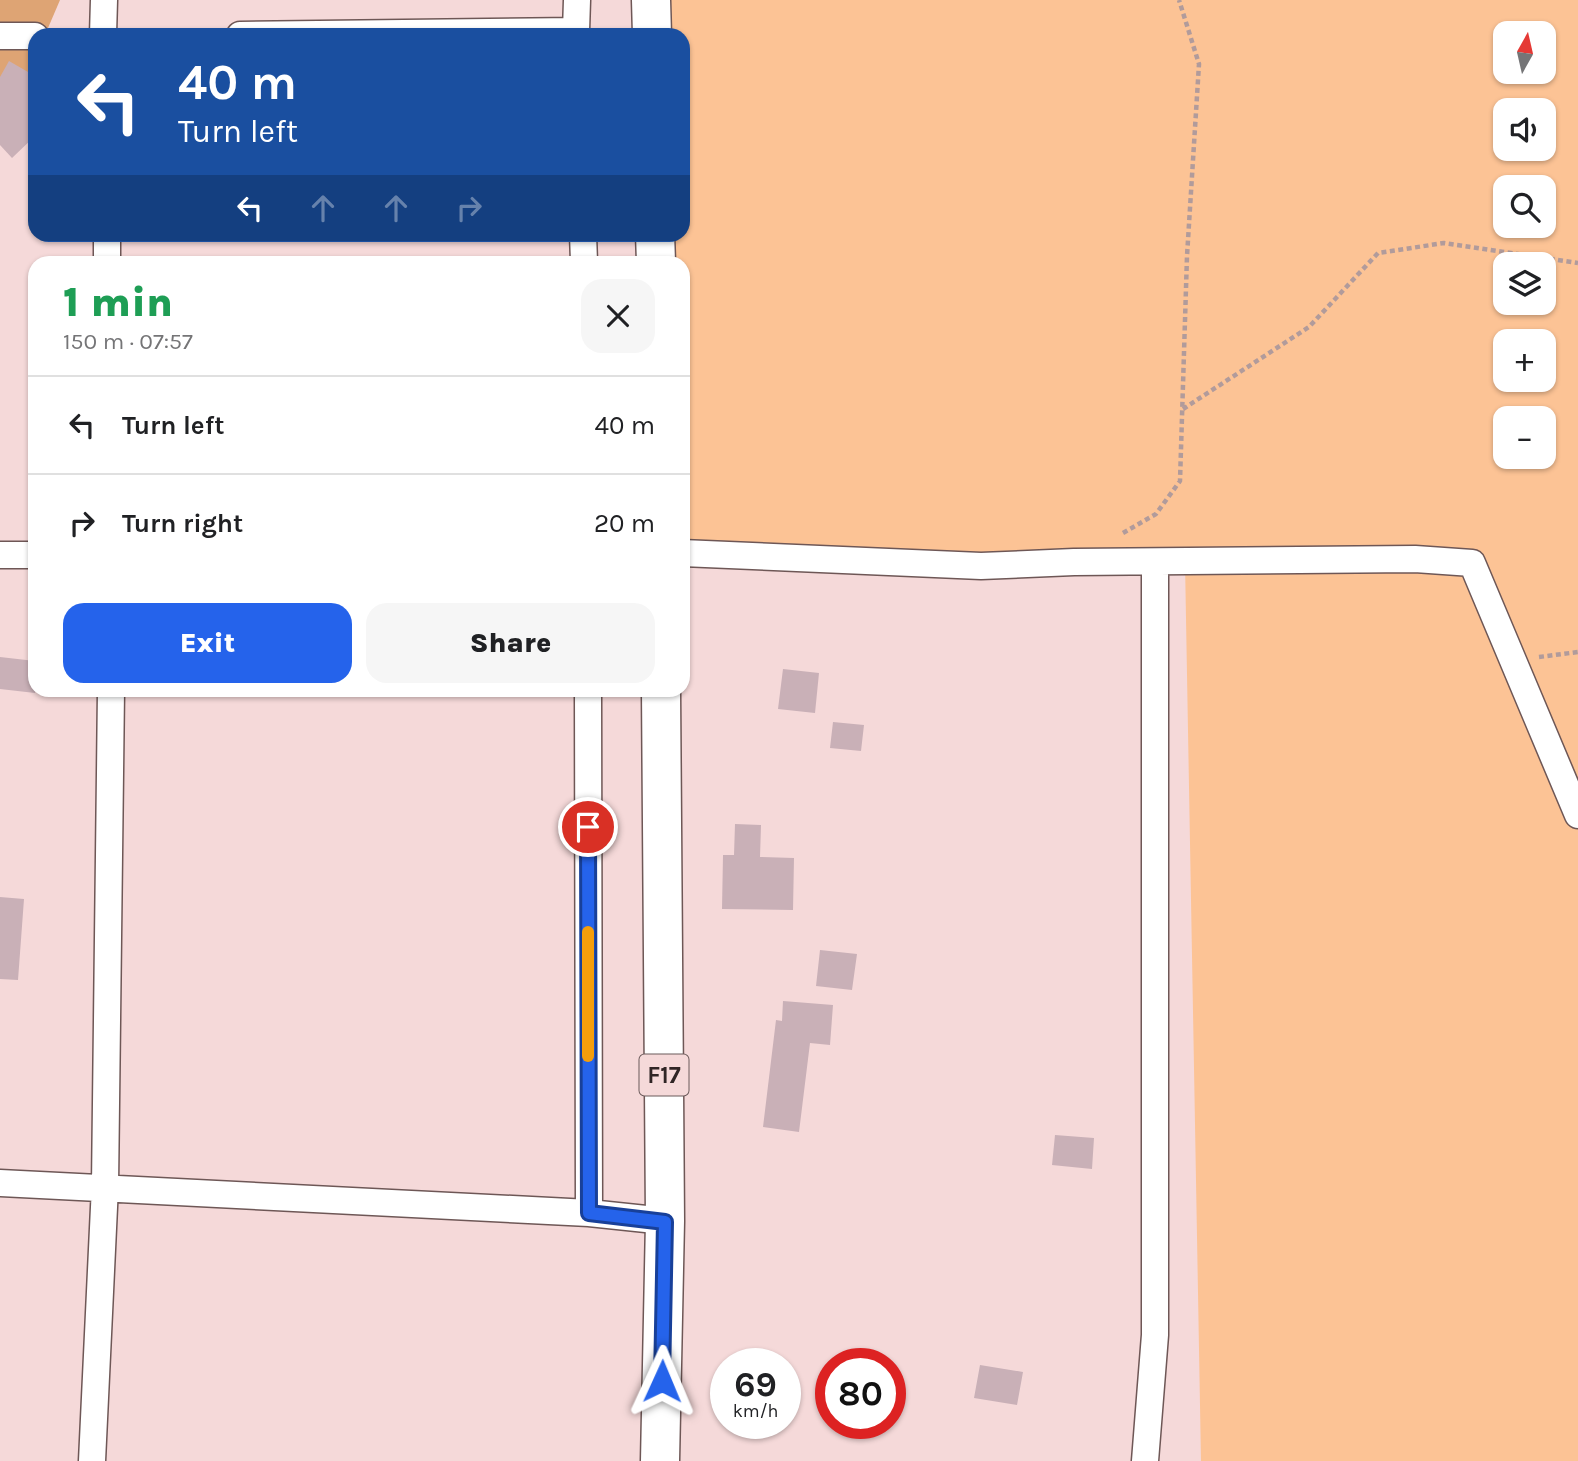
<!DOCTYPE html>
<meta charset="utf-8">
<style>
:root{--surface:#fff;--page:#f6f6f6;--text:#202124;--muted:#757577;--line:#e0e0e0;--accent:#2563eb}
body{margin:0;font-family:Karla,sans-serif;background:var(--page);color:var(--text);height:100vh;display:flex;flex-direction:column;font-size:26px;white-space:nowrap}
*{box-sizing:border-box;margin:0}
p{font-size:23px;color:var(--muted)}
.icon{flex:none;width:38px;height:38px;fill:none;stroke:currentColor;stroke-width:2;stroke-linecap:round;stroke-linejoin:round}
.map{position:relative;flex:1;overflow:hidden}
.panel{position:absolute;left:28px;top:256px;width:662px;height:441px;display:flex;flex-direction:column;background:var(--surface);border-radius:21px;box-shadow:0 2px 5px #0004}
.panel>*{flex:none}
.top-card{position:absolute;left:28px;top:28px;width:662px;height:214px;border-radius:21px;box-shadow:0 2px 5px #0004;background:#1a4fa0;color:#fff;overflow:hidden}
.needle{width:46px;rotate:8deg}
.tools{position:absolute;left:1493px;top:21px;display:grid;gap:14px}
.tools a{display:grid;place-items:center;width:63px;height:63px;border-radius:14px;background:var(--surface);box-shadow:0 2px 5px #0004;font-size:35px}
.speed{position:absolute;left:710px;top:1348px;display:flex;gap:14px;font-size:35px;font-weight:700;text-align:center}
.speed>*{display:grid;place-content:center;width:91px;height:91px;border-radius:50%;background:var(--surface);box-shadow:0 2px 5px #0004;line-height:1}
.speed small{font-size:18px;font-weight:400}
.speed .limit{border:10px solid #d22;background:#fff;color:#111}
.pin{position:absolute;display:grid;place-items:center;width:60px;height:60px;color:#fff;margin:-30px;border:4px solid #fff;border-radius:50%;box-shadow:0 2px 7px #0007}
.me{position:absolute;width:77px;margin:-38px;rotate:1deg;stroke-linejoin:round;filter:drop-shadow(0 0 5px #0008)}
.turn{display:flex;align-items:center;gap:24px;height:147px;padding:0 35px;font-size:32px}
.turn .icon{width:91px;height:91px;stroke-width:2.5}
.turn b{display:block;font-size:49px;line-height:60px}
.lanes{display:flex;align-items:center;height:66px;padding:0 35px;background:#0003;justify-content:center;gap:35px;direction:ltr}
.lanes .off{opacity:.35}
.round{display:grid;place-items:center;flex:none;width:74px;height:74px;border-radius:21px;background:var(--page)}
.head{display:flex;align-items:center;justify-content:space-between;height:119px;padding:0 35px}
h1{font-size:42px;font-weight:800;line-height:52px;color:#1e9e55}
.primary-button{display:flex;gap:14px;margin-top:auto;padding:14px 35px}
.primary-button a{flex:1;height:80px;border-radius:21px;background:var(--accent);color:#fff;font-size:28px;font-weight:800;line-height:80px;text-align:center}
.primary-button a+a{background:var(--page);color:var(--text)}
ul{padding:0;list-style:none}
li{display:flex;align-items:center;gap:21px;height:98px;padding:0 35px;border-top:2px solid var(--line)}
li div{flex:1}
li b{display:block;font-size:26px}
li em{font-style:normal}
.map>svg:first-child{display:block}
.green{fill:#fcc395;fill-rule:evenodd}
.forest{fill:#dea474}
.building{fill:#c9b0b7}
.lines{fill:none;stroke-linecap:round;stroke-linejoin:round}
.minor-casing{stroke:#6e5756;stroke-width:29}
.trunk-casing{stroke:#6e5756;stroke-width:41}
.path{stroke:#b19b9b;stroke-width:4.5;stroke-dasharray:5 3.5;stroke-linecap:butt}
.minor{stroke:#fff;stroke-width:26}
.trunk{stroke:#fff;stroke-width:38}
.route-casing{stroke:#184099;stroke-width:18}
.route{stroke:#2563eb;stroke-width:12}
.slow{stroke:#f59e0b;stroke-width:12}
.labels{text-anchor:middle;stroke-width:7;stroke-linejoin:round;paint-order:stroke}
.shield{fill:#f5d9d9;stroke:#6b5b5b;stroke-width:2}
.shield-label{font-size:24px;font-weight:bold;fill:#302525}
</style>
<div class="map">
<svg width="1578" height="1461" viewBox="0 0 1578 1461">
<rect width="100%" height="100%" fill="#f5d9d9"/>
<path class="green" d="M651 0H1578V1461H1201L1185 562 683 553 682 262H656L655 235 682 234V35H652ZM1505 33H1544V72H1505ZM1505 110H1544V149H1505ZM1505 187H1544V226H1505ZM1505 264H1544V303H1505ZM1505 341H1544V380H1505ZM1505 418H1544V457H1505Z"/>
<path class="forest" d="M0 0H60L45 35H35V58L6 125 0 131Z"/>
<path class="building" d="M9 61 35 76V136L12 158 0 145V77Z
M0 657 35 661V693L0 689Z
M783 669 819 673 815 713 778 709Z
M833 722 864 725 861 751 830 748Z
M735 824 761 825 760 857 794 858 793 910 722 909 723 855H734Z
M0 897 24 899 18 980 0 979Z
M820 950 857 954 852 990 816 986Z
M783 1001 833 1005 830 1045 810 1043 799 1132 763 1127 776 1020 782 1021Z
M1055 1135 1094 1138 1092 1169 1052 1165Z
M980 1365 1023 1372 1017 1405 974 1398Z"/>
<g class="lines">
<g class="minor-casing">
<path id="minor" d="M103 35 104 0
M240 35 576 31 577 0
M0 36H35
M107 234V262
M583 234 584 262
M682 553 981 566 1074 562 1415 559 1472 563 1578 815
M0 555H35
M588 690 589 1213
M0 1183 589 1213 665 1221
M92 1461 105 1186 111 690
M1145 1461 1155 1335V562"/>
</g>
<g class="trunk-casing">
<path id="trunk" d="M651 0 652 35
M655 234 656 262
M660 1461 665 1221 661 690"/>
</g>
<path class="path" d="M1183 409 1309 327 1378 253 1444 243 1578 263
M1123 533 1156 514 1180 481 1187 256 1199 64 1179 0
M1539 657 1578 652"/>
<use href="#minor" class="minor"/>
<use href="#trunk" class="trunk"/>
</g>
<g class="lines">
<g class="route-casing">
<path id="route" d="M588 827 589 1213 665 1222 662 1381"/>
</g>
<use href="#route" class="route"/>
<path class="slow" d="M588 932V1056"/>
</g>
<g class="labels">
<rect class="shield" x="639.5" y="1054.5" width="49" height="41" rx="5"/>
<g class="shield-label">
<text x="664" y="1083">F17</text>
</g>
</g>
</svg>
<div class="tools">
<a><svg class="needle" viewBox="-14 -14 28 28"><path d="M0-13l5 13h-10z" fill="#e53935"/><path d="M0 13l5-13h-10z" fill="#757577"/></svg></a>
<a><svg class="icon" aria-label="sound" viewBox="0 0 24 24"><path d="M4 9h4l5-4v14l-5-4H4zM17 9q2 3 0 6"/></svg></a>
<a><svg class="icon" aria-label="search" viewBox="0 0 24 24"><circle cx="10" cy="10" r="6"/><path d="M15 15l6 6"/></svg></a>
<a><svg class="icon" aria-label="layers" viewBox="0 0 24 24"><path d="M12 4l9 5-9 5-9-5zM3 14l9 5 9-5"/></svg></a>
<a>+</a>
<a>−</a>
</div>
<div class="speed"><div>69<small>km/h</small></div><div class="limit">80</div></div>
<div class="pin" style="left:588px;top:827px;background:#d93025"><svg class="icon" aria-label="arrive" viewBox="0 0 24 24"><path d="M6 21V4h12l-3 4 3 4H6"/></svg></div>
<svg class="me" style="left:662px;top:1381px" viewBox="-20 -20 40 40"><path d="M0-17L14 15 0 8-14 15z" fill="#2563eb" stroke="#fff" stroke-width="4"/></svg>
<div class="top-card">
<div class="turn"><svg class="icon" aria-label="left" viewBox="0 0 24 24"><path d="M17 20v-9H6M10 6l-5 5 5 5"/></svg><div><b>40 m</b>Turn left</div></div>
<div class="lanes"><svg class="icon" aria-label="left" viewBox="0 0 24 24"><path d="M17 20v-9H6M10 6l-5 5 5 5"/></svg><svg class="icon off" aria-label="ahead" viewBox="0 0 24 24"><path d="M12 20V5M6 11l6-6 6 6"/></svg><svg class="icon off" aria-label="ahead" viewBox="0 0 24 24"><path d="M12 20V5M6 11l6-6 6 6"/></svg><svg class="icon off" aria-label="right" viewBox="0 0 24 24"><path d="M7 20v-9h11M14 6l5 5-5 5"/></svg></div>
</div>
<section class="panel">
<div class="head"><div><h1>1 min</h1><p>150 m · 07:57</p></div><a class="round"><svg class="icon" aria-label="close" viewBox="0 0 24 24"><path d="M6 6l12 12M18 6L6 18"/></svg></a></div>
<ul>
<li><svg class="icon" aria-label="left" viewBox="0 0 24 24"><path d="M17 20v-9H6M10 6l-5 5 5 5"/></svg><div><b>Turn left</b></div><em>40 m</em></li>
<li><svg class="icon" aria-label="right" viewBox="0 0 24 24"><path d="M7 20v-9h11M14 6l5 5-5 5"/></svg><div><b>Turn right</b></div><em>20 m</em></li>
</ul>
<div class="primary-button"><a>Exit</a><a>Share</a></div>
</section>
</div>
